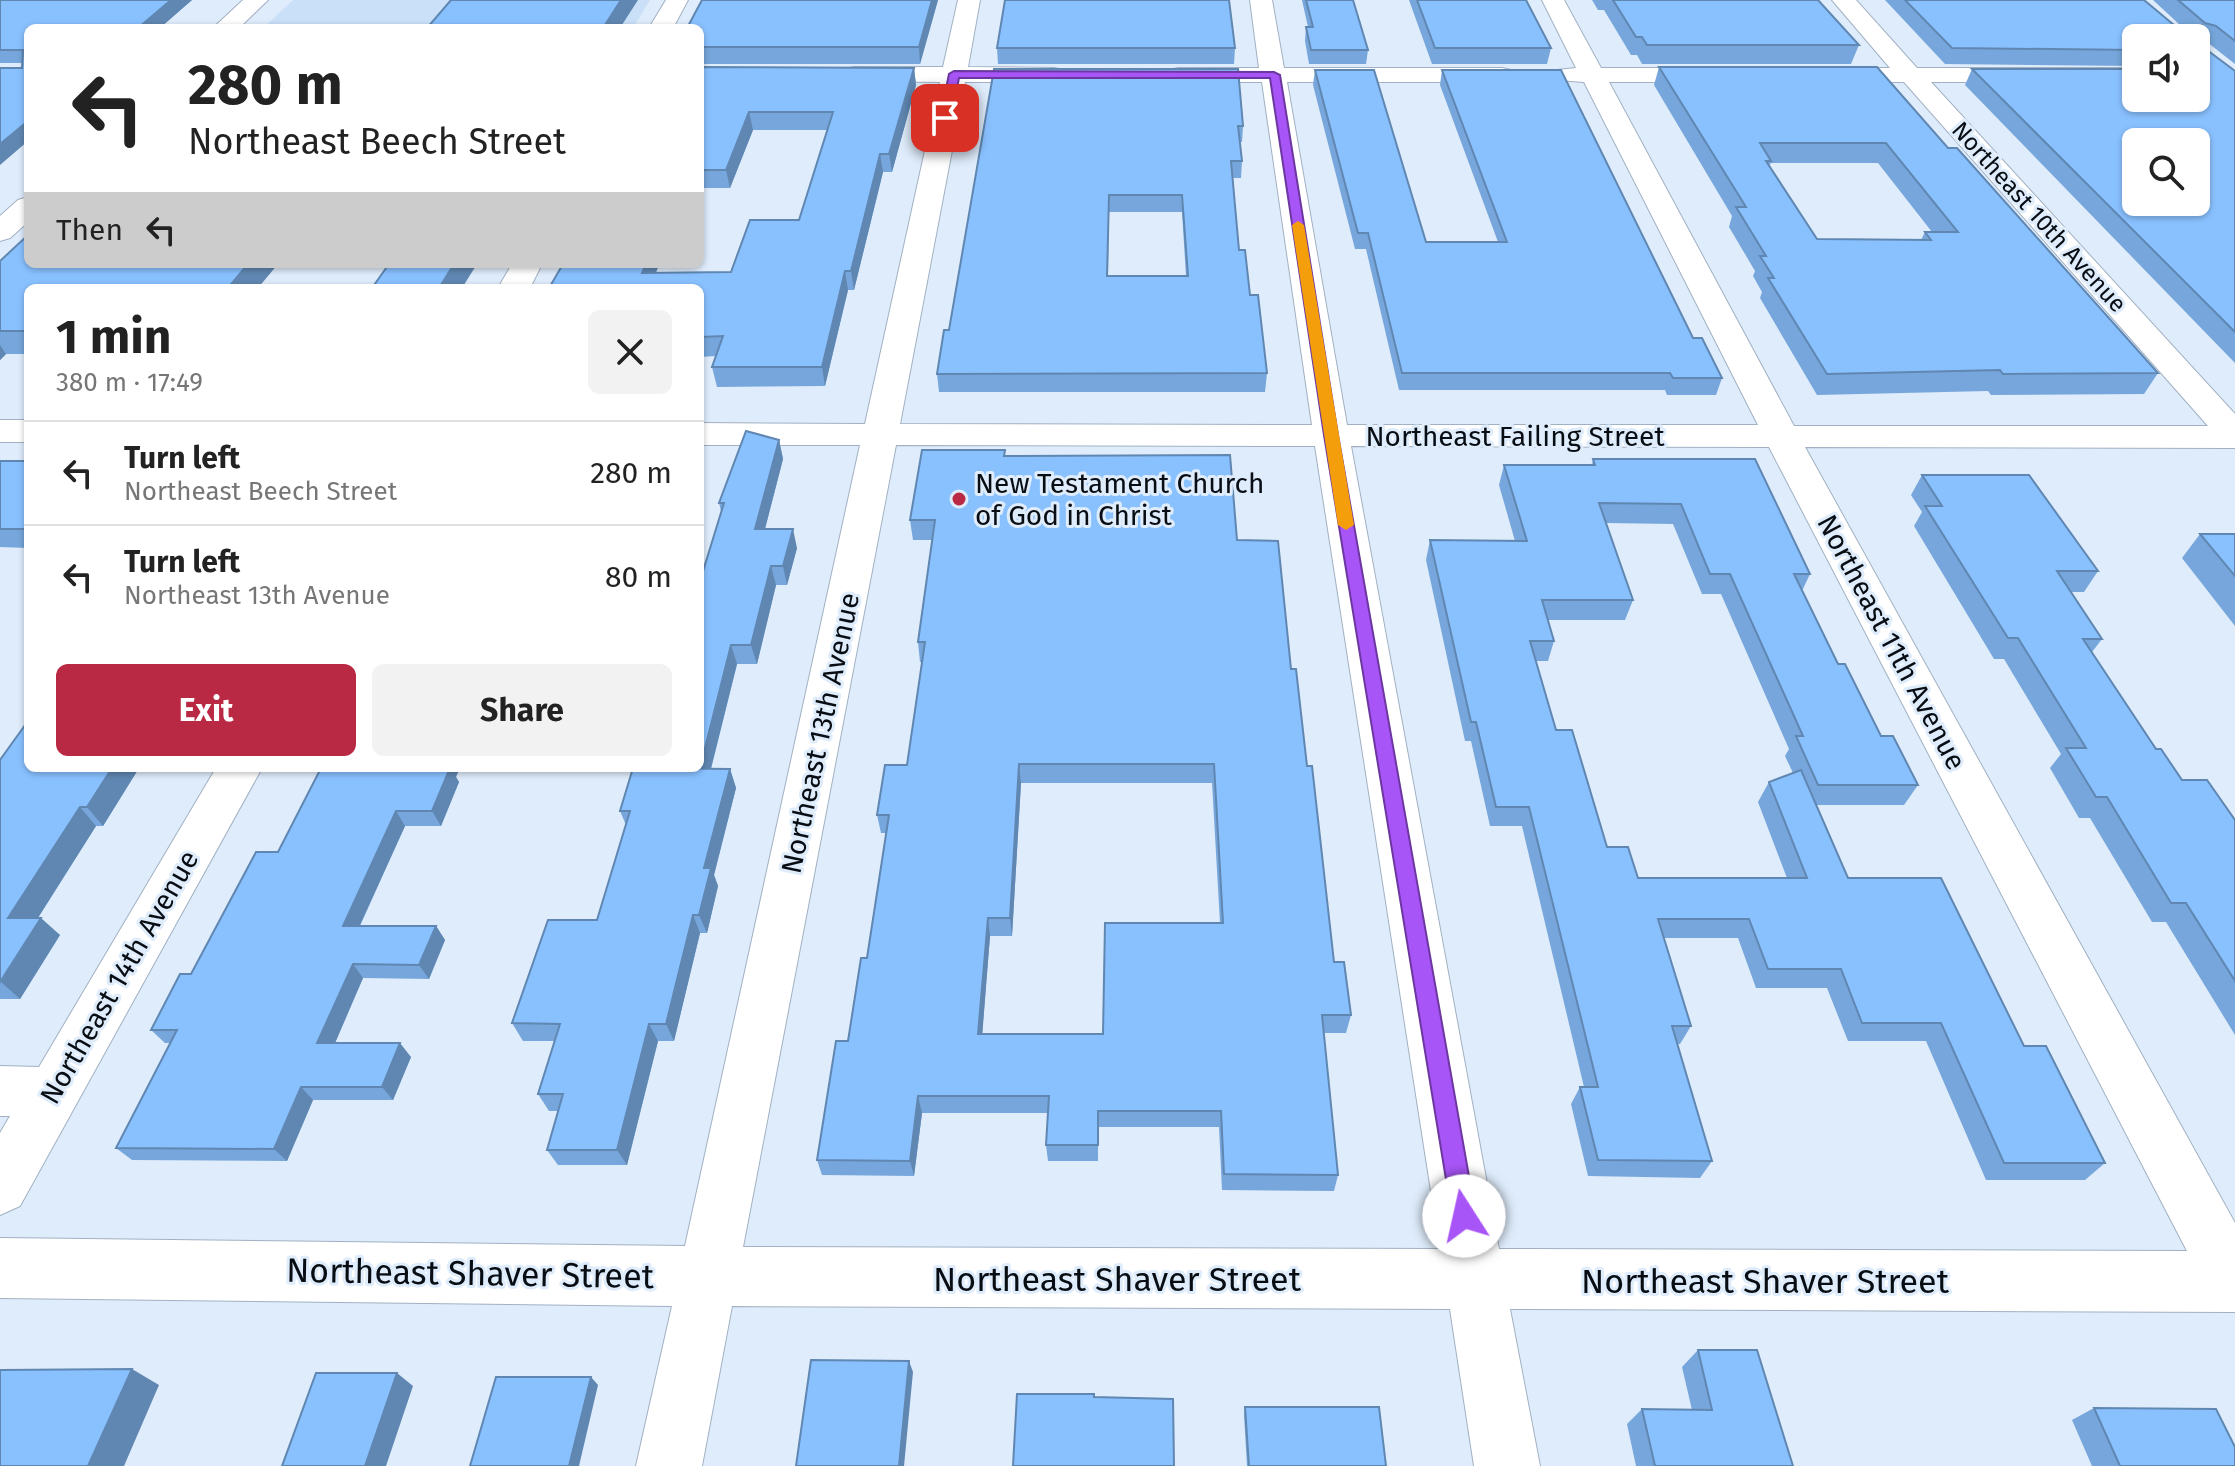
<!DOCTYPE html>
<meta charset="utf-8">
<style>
:root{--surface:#fff;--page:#f2f2f2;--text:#222;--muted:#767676;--line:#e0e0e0;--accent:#ba2943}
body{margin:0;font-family:"Fira Sans",sans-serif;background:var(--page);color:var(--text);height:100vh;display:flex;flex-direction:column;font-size:30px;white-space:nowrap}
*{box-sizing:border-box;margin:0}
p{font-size:26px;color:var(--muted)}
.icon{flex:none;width:44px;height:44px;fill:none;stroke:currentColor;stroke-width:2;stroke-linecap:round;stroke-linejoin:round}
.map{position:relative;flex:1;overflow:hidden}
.side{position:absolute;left:24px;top:284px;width:680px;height:488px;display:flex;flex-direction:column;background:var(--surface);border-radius:12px;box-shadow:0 2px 6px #0004}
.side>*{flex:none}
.guide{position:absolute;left:24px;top:24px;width:680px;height:244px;border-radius:12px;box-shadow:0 2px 6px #0004;background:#fff;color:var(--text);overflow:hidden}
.buttons{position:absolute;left:2122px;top:24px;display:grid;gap:16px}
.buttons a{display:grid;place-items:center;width:88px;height:88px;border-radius:12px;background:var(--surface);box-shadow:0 2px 6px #0004;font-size:40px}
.pin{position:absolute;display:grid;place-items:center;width:68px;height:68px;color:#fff;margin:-34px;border-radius:16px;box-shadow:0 4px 12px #0006}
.me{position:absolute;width:88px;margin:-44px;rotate:350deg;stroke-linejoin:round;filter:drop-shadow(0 0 6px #0008)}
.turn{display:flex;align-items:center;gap:28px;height:168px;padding:0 32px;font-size:36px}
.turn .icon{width:104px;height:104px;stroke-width:2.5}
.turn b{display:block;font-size:56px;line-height:68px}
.then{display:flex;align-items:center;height:76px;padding:0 32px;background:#0003;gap:16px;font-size:30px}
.round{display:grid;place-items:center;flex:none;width:84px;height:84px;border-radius:12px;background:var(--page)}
.headline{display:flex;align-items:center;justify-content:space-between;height:136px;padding:0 32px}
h1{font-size:48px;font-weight:700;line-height:60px}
.primary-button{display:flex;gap:16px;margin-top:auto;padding:16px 32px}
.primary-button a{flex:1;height:92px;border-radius:12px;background:var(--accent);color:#fff;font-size:32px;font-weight:700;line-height:92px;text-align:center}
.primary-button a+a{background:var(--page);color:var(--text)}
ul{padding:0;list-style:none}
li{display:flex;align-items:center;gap:24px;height:104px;padding:0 32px;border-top:2px solid var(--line)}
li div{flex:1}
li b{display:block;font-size:30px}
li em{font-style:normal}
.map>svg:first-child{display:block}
.built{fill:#cae0f9}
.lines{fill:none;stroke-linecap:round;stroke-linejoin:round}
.street-casing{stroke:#a1b1c3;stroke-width:2}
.secondary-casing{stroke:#a1b1c3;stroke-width:2}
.street{fill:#fff;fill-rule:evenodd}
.secondary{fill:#fff;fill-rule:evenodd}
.wall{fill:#76a6db;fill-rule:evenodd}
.shaded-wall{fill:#6087b2}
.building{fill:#89c1ff;stroke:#6087b2;stroke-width:2;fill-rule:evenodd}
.route{fill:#a855f7;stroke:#6d37a1;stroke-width:2}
.slow{fill:#f59e0b}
.poi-dot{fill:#ba2943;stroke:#dfecfb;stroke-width:3}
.labels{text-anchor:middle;stroke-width:6;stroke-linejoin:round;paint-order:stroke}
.far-street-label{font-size:24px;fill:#080d13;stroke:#dfecfb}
.street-label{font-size:28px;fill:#080d13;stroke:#dfecfb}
.poi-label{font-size:28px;fill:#080d13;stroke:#dfecfb;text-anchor:start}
.near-street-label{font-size:34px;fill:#080d13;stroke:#dfecfb}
</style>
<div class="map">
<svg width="2235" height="1466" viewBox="0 0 2235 1466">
<rect width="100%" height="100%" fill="#dfecfb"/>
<path class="built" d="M293 0H650L633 28H263Z"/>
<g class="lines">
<g class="street-casing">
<path id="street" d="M666 0H688L673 28H649Z
M958 0H980L968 67 1054 68 1063 70 1066 75 1063 80 1054 82H965L900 424 1312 425 1262 82H1178L1169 80 1166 75 1169 70 1178 68H1259L1250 0H1272L1284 68H1502L1511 70 1514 75 1511 80 1502 82H1287L1347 425H1758L1584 82 1557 80 1554 75 1557 70 1576 68 1542 0H1564L1601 68H1718L1727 70 1730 75 1727 80 1718 82H1609L1794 426H2208L1904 82H1826L1817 80 1814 75 1817 70 1826 68H1890L1832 0H1856L1917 68H2136V82H1931L2235 414V448L1805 447 2235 1223V1312L1510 1309 1540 1466H1474L1450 1309 732 1306 702 1466H636L672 1306 0 1298V1238L685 1246 860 445H700V423L865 424 940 82 854 81 845 79 842 74 845 69 854 67H943ZM896 445 1315 446 1440 1249 743 1247ZM1351 446 1769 447 2187 1251 1499 1249Z
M512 264H542L530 288H498Z
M0 420H28V442H0Z
M216 768H262L20 1206 0 1215V1133L10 1116H0V1066L39 1067Z"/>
</g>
<g class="secondary-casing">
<path id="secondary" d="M243 0H268L239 28H213Z
M28 197V222L10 238 0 241V216L18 200Z"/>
</g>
<use href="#street" class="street"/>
<use href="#secondary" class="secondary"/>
</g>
<path class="wall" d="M0 0H192L28 141 22 63H0Z
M702 0H938L920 64H700V28Z
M1302 0H1353L1368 50 1366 64H1309L1305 41 1306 27H1308Z
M1409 0H1526L1551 48 1547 64H1432Z
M1592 0H1818L1859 45 1851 64H1642L1637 55H1631L1604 10H1598Z
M1885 0H2144L2174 25H2180L2153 0H2235V64L2207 42 2203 41V47L2235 72V363L1965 85 1972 69 2196 98 2136 38V66L1945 64Z
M997 48H1235L1234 64H998Z
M700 67 914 68 916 85 892 172H883L854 290H848L825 386 717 387 712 367 716 356 700 357V288L563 264H659L656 273 731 272 799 220 827 130H753L730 188H700Z
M1659 67 1948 148 2158 373 2144 394 1991 395 1988 391 1817 395 1760 298 1762 292 1753 276 1755 271 1729 227 1732 216 1654 85ZM1771 163H1878L1932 232H1925L1921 240 1817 239 1769 166Z
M994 69 1243 126 1242 142H1240L1242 161 1241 178H1233L1239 250 1267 373 1265 392H939L937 374 949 330ZM1109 212H1182L1186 276H1108Z
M1315 70 1426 242H1498L1440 85 1442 70 1693 338 1722 378 1716 395H1667L1665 390H1399L1366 249H1355L1313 85Z
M0 261 28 288V354H6L0 360Z
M779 440 783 459 765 529 797 548 787 585H776L757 664H737L711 769H730L736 788 714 875 718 886 707 933H700L674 1041H658L627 1165H558L547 1150 558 1111H549L538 1094 555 1041H523L512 1023 597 920 626 825 620 811 700 768 721 511 719 503Z
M1005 456 1237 540 1291 669 1307 766 1334 962 1351 1015 1346 1033H1323L1338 1175 1334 1191 1222 1190 1219 1127H1098V1161H1048L1046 1145 1048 1113H922L914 1176 822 1175 817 1160 848 1041 867 958 886 833H881L877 815 907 765 922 662H920L918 642 932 540H913L910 520ZM1021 783H1212L1220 923 1103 1034H982L990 936H1012Z
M1593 459H1755L1810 574 1802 591 1838 664 1881 736 1918 785 1904 805H1816L1848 878 2024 1046 2105 1163 2085 1180H1986L1926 1041H1848L1827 988H1756L1738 938H1664L1691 1026 1680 1044H1677L1712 1161 1700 1178 1588 1176 1571 1104 1580 1087H1584L1522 826H1490L1471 741H1465L1426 560 1430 540 1515 541 1499 485 1504 465H1592ZM1606 523 1673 524 1702 594H1721L1789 749 1785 756 1793 773 1769 782 1758 802 1787 878H1638L1607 847 1556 730 1536 661H1548L1554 641 1548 620H1625L1633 600Z
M0 461H28V548L0 547Z
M1922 475 2098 571 2084 592H2071L2102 639 2092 652 2156 749 2182 780 2235 820V1035L2166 922H2152L2090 818H2079L2050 768 2061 754 2004 659H1994L1914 526 1922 512 1911 495Z
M2200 534H2235V626L2182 558Z
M0 760 139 768 103 826H96L38 918 60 935 20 999H0Z
M456 777 459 782 441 826H405L360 926H436L445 940 429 979 363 978 335 1043 411 1057 393 1100H313L287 1161 132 1160 116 1148 170 1043H165L151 1030 278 852Z
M1698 1350 1793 1466H1636L1627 1424 1642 1409 1692 1410 1682 1367Z
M1245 1407 1386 1466H1247L1244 1415Z
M2094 1408 2235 1466H2092L2072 1420Z"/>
<path class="shaded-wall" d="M171 0H192L160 28H138Z
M621 0H638L620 28H603Z
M932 0H938L920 64 919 47Z
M914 68 916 85 892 172 889 154Z
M749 112 753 130 730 188 726 170Z
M28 121V141L0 165V144Z
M880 154 883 172 854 290 851 271Z
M248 264H278L258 288H228Z
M454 264H477L462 288H439Z
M646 264H659V265L649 288 642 273Z
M845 271 848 290 825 386 822 367Z
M0 345 6 354 0 360Z
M779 440 783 459 760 548 755 529Z
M793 529 797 548 787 585 783 566Z
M771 566 776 585 757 664 751 645Z
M731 645 737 664 706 788 700 769Z
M1019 764 1021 783 1012 936 1010 918Z
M112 768H139L103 826 87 807Z
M447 768H460L456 777 459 782 441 826 432 811Z
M730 769 736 788 714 875 718 886 707 933 699 915 704 868Z
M80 807 96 826 27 935 8 918Z
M396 811 405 826 353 940 343 926Z
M693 915 700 933 674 1041 666 1024Z
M41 918 60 935 20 999 1 982Z
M988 918 990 936 981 1051 978 1034Z
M436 926 445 940 429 979 419 965Z
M353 964 363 978 329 1057 317 1043Z
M649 1024 658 1041 627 1165 617 1150Z
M400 1043 411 1057 393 1100 382 1087Z
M301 1087 313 1100 287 1161 274 1149Z
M918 1096 922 1113 914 1176 910 1161Z
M909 1361 913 1372 904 1466H899Z
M132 1369 159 1385 124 1466H88Z
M397 1373 413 1386 386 1466H365Z
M591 1377 598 1385 579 1466H569Z"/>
<path class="building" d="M0 0H171L138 28H28V121L0 144V68H22L23 50H0Z
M451 0H621L603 28H427Z
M702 0H932L919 47H700V28H687Z
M1005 0H1229L1235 48H997Z
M1306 0H1353L1368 50H1311L1306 27H1313Z
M1417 0H1526L1551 48H1435Z
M1613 0H1818L1859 45H1647L1642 37H1636Z
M1905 0H2144L2174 25H2202L2203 47 2235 71V332L1972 69H2136V98H2196V38H2136V50L1952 48ZM2136 142H2196V202H2136Z
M2178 0H2235V41L2216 26 2205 23Z
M700 67 914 68 889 154H880L851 271H845L822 367H712L723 336 700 337V288H549L563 264H646L642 273 731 272 750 220H799L833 112H749L726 170H700Z
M1659 67H1877L1948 148H1957L2158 373 2003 374 2000 370 1827 374 1768 278H1774L1760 256H1766L1736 207H1746ZM1760 143H1886L1958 232H1925L1931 240 1817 239 1766 161H1771Z
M994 69H1238L1243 126H1238L1242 161H1231L1239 250H1245L1250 295H1258L1267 373 937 374 944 330H949ZM1109 195H1182L1188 276H1107Z
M1315 70H1374L1426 242H1507L1442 70H1561L1693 338H1702L1722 378H1673L1670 373H1402L1368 233H1358Z
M28 235V264H248L228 288H28V331H0V261Z
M389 264H454L439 288H372Z
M746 431 779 440 755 529H793L783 566H771L751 645H731L700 768V581L724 503H719Z
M922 450H1005L1004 456 1230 455 1237 540 1278 541 1291 669H1296L1307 766H1312L1334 962H1344L1351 1015H1322L1338 1175 1224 1174 1221 1111H1098V1145H1046L1049 1096H918L910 1161 817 1160 836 1041H848L861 958H867L889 815H877L885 765H907L925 642H918L935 520H910ZM1019 764H1214L1223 923H1105L1103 1034H978L988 918H1010Z
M1593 459H1755L1810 574H1794L1838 664H1845L1881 736H1893L1918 785H1818L1796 736H1803L1730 574H1710L1681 504 1599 503 1633 600H1542L1554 641H1530L1556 730H1572L1607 847H1628L1638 878H1807L1769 782 1801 770 1848 878H1941L2024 1046H2046L2105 1163H2004L1941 1023H1862L1841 969H1768L1749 919H1658L1691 1026H1672L1712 1161 1598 1160 1580 1087H1598L1529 807H1496L1476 722H1471L1430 540 1527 541 1504 465H1595Z
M0 461H28V529H0Z
M1922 475H2029L2098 571H2057L2102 639H2083L2156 749H2161L2182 780H2207L2235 820V981L2186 903H2171L2107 797H2096L2066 748H2086L2018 638H2008L1925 506H1942Z
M2200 534H2235V576Z
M28 721V768H112L87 807H80L8 918H41L0 982V760Z
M321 768H450L432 811H396L343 926H436L419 965 353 964 317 1043H400L382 1087H301L274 1149 116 1148 177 1030H151L180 974H191L256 852H278Z
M633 768 730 769 704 868H711L699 915H693L666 1024H649L617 1150H547L563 1094H538L560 1024 512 1023 548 920H597L630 811H620Z
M1698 1350H1757L1793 1466H1655L1642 1409 1712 1410Z
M811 1360 909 1361 899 1466H796Z
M132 1369 88 1466H0V1370Z
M316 1373H397L365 1466H282Z
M496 1377H591L569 1466H470Z
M1017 1394H1094V1397L1173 1399 1174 1466H1013Z
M1245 1407H1379L1386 1466H1249Z
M2094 1408 2216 1409 2235 1447V1466H2120Z"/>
<path class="route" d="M954 71 1274 72 1280 75 1338 435 1476 1216 1472 1224 1464 1228 1456 1224 1452 1216 1324 435 1270 78H959L951 118 945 121 940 118 949 74Z"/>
<path class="slow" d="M1298 221 1304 225 1354 525 1346 530 1338 525 1292 225Z"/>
<circle class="poi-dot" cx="959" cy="499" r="8"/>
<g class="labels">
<g class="far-street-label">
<text transform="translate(2039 217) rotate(48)" y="8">Northeast 10th Avenue</text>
</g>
<g class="street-label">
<text x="1515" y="446">Northeast Failing Street</text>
<text transform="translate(1892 642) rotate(62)" y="10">Northeast 11th Avenue</text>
<text transform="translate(820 733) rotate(-78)" y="10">Northeast 13th Avenue</text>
<text transform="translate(119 977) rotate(-60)" y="10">Northeast 14th Avenue</text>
</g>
<g class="poi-label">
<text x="975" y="493">New Testament Church<tspan x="975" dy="32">of God in Christ</tspan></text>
</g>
<g class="near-street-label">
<text transform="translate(470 1273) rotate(1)" y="12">Northeast Shaver Street</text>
<text x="1117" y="1291">Northeast Shaver Street</text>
<text x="1765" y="1293">Northeast Shaver Street</text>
</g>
</g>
</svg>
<div class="buttons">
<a><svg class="icon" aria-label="sound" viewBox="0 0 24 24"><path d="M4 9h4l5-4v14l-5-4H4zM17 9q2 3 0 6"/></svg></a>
<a><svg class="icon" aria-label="search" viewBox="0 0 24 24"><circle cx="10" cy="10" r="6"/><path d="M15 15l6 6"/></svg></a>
</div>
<div class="pin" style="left:945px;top:118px;background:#d93025"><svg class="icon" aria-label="arrive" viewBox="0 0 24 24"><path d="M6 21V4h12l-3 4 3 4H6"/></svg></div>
<svg class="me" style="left:1464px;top:1216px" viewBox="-20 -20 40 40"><circle r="19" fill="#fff"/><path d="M0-13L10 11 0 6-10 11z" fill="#a855f7"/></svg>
<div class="guide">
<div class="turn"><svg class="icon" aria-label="left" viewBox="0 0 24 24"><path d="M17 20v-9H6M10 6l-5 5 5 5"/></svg><div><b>280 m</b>Northeast Beech Street</div></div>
<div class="then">Then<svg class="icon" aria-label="left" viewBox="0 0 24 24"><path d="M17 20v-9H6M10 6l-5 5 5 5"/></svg></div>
</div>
<section class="side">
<div class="headline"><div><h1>1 min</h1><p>380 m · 17:49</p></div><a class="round"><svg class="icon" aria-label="close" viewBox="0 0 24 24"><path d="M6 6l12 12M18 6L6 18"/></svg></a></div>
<ul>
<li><svg class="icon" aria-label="left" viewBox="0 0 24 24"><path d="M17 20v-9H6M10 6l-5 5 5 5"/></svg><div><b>Turn left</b><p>Northeast Beech Street</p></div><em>280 m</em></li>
<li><svg class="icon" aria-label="left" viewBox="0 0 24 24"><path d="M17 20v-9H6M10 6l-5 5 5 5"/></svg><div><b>Turn left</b><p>Northeast 13th Avenue</p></div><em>80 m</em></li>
</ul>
<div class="primary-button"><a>Exit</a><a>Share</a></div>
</section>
</div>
